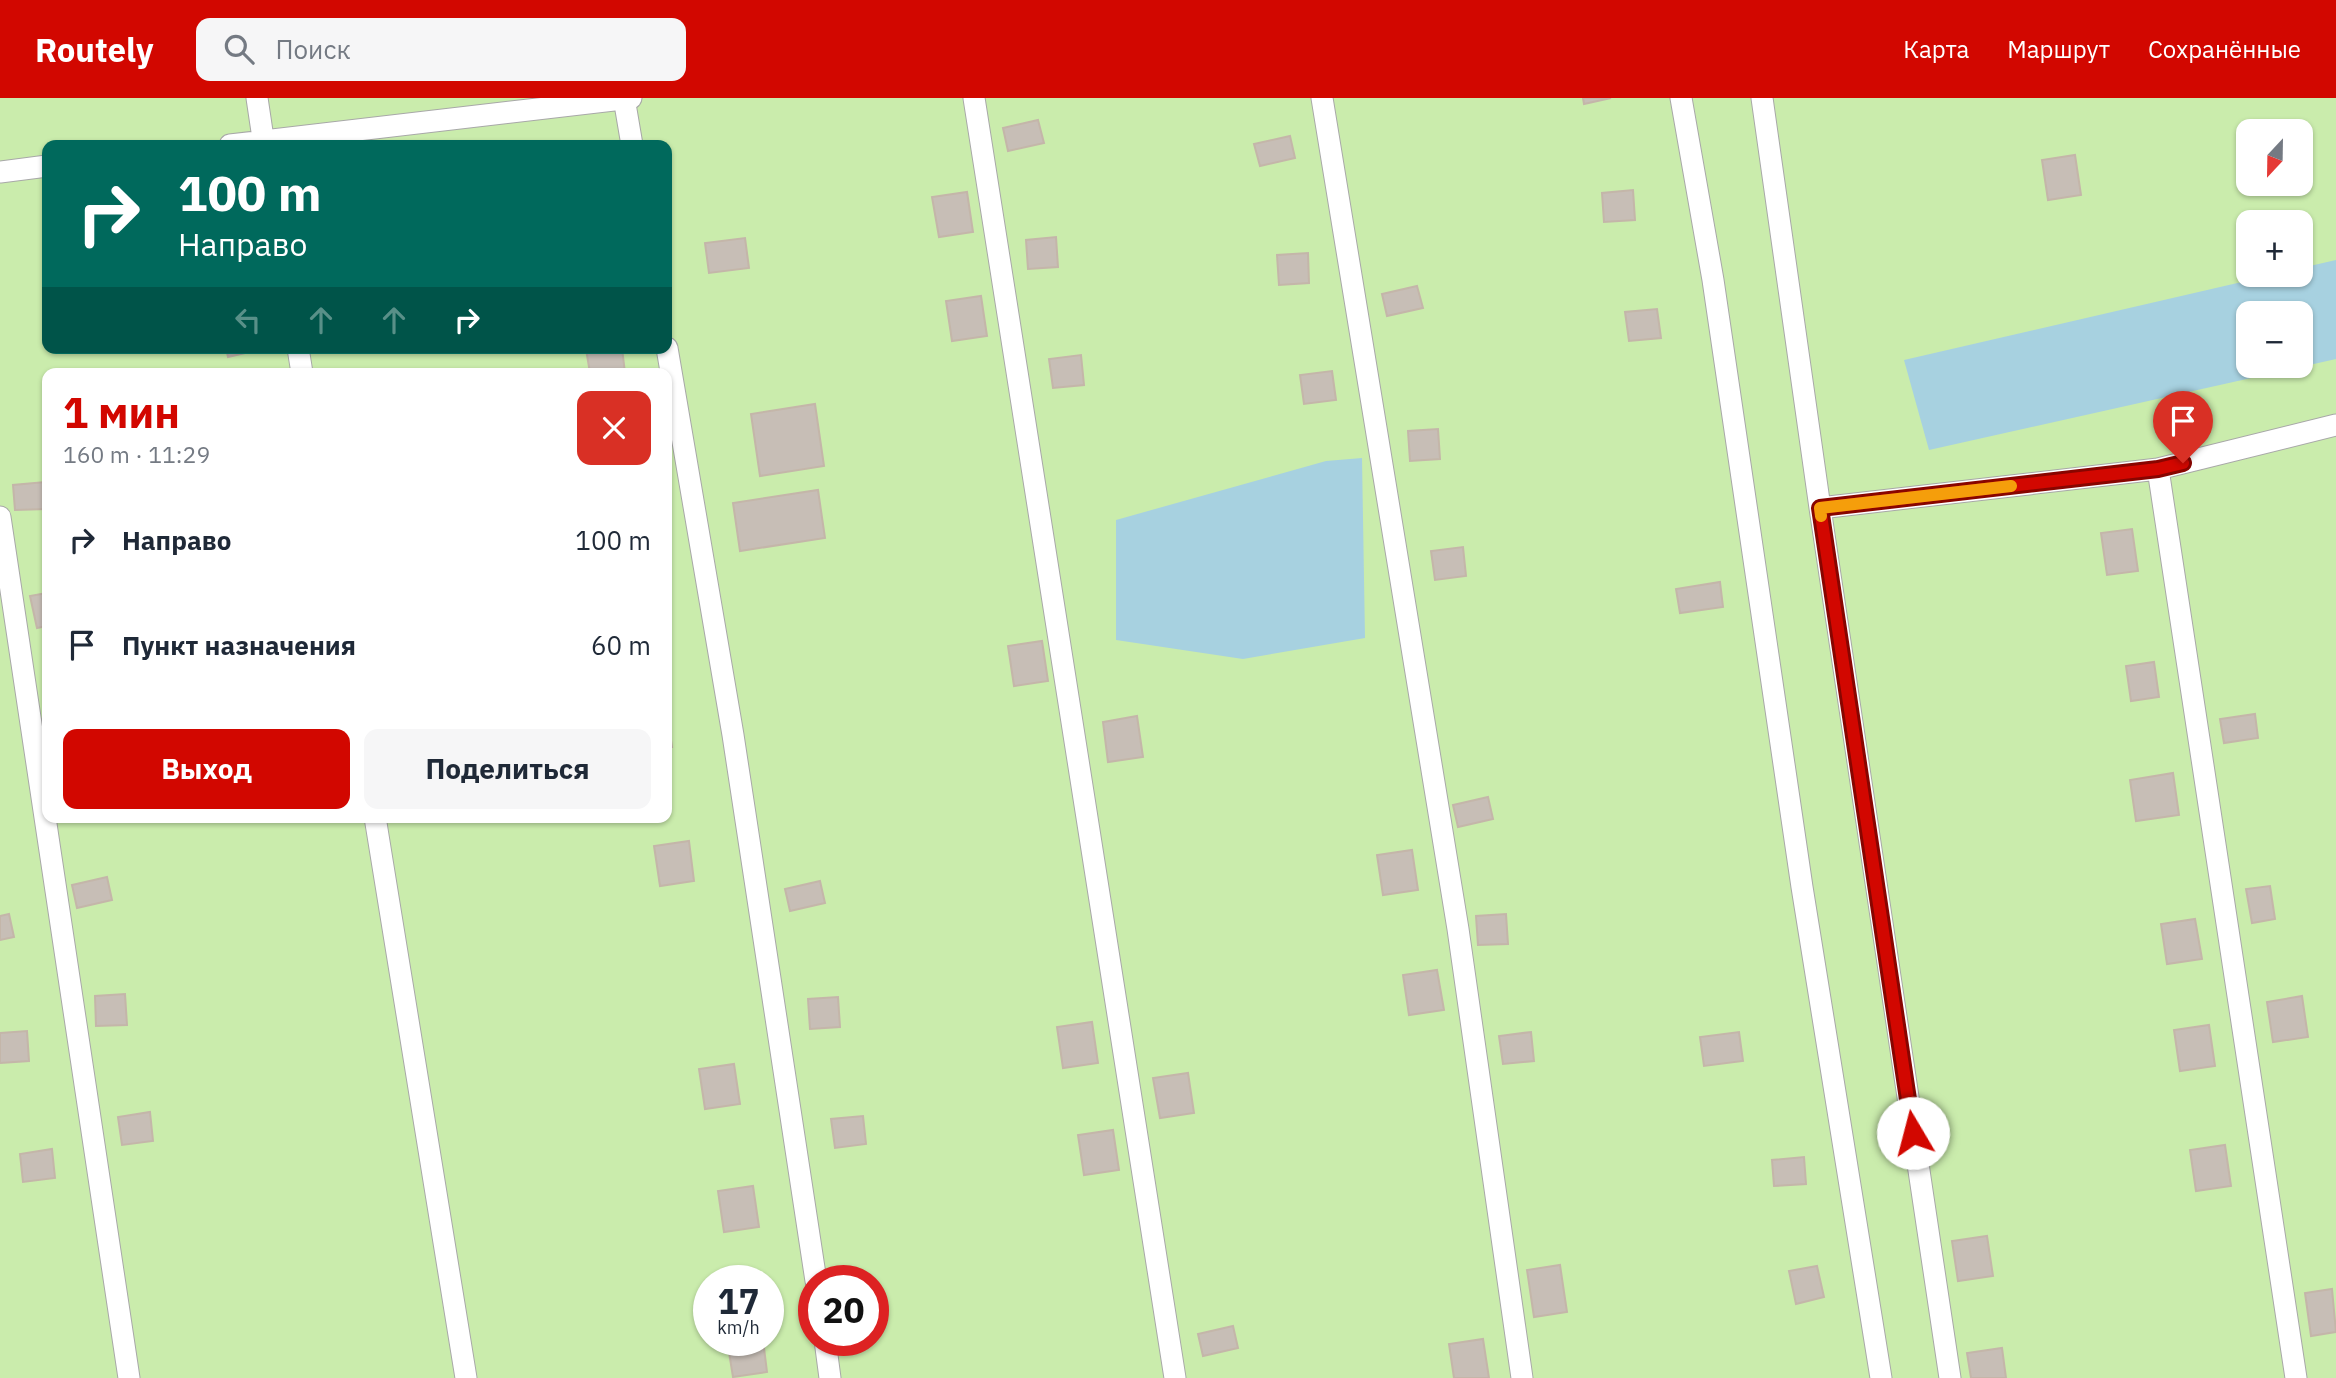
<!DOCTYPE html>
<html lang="ru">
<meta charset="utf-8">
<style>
:root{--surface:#fff;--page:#f6f6f7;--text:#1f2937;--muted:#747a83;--accent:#d20700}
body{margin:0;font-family:"IBM Plex Sans",sans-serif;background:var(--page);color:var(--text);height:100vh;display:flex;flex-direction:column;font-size:26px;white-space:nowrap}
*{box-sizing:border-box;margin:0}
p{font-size:23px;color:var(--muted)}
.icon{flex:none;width:38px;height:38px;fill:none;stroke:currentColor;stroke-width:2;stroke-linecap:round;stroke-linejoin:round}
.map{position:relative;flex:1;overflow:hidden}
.details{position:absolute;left:42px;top:270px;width:630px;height:455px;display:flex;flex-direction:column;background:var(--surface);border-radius:14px;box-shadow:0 2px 5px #0004}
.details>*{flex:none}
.top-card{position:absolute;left:42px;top:42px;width:630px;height:214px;border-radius:14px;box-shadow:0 2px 5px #0004;background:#00695c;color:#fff;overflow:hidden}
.needle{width:46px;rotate:202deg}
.fabs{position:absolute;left:2236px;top:21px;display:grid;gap:14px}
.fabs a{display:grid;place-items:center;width:77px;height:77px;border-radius:14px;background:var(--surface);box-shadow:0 2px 5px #0004;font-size:35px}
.speed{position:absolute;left:693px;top:1167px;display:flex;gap:14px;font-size:35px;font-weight:700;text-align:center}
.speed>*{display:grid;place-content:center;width:91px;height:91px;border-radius:50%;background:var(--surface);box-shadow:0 2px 5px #0004;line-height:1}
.speed small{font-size:18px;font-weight:400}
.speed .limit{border:10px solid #d22;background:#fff;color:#111}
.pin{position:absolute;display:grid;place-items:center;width:60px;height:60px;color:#fff;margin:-72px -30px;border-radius:50% 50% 50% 0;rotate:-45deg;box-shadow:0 0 7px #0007}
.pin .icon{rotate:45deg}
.me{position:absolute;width:77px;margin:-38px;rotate:352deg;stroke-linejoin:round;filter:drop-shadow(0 0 5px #0008)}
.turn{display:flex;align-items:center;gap:24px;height:147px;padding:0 21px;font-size:32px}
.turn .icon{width:91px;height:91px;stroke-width:2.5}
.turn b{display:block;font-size:49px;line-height:60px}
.lanes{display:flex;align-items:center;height:66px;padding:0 21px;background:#0003;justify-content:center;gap:35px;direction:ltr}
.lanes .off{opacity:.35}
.round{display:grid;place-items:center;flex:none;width:74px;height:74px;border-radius:14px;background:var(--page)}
.head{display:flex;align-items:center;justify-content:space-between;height:119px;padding:0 21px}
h1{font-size:42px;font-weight:700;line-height:52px;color:var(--accent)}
.action{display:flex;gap:14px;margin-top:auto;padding:14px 21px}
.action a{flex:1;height:80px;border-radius:14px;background:var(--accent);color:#fff;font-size:28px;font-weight:700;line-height:80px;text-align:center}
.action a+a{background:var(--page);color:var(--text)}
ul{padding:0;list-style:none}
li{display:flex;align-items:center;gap:21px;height:105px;padding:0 21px}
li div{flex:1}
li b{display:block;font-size:26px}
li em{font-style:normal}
header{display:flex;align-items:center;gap:42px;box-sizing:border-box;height:98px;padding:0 35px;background:var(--accent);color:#fff}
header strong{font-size:33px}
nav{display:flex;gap:38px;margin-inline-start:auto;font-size:24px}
.search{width:490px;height:63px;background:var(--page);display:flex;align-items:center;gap:18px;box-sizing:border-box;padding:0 24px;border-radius:14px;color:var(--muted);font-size:26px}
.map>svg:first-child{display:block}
.grass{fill:#caecac;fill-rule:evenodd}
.water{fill:#a7d1e0;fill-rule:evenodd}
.building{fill:#c7beb6;stroke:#c4b6a9;stroke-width:2}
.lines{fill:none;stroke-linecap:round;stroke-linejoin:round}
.lane-casing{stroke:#a8a8a8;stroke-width:23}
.lane{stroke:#fff;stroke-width:21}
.route-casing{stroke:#880500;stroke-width:18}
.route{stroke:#d20700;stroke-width:12}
.slow{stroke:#f59e0b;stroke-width:12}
</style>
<header>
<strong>Routely</strong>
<div class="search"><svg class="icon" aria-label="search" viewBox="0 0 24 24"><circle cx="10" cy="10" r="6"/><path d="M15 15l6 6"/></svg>Поиск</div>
<nav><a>Карта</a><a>Маршрут</a><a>Сохранённые</a></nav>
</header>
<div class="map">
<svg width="2336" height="1280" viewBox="0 0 2336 1280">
<rect width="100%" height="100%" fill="#f1eee7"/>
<path class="grass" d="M0 0H2336V1280H0ZM2249 33H2301V86H2249ZM47 47H667V250H47ZM2249 124H2301V177H2249ZM2249 215H2301V268H2249ZM47 275H667V719H47ZM709 1183H768V1242H709ZM814 1183H873V1242H814Z"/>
<path class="water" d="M2336 162V261L1929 352 1904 262 2272 177H2301V170ZM2249 215H2301V268H2249Z
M1362 360 1365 540 1243 561 1116 542V422L1326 363Z"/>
<path class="building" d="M1583 0H1611L1584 6Z
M1038 22 1044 45 1008 53 1003 30Z
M1290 38 1295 60 1260 68 1254 46Z
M2075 57 2081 97 2048 102 2042 62Z
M1633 92 1635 122 1604 124 1602 95Z
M967 94 973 134 939 139 932 99Z
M1056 139 1058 169 1028 171 1026 142Z
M745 140 749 170 709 175 705 145Z
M1308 155 1309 185 1279 187 1277 157Z
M1417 188 1423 210 1387 218 1382 196Z
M981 198 987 238 952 243 946 203Z
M1657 211 1661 240 1629 243 1625 214Z
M226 250H262V251L228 259Z
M622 250 625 275H590L586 251Z
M1081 257 1084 287 1053 290 1049 261Z
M1332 273 1336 302 1304 306 1300 277Z
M815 306 824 368 760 378 751 316Z
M1438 331 1440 361 1410 363 1408 333Z
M45 384 47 411 15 412 13 387Z
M818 392 825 440 740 453 733 405Z
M2132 431 2138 473 2107 477 2101 435Z
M1463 449 1466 478 1435 482 1431 453Z
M1720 484 1723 509 1680 515 1676 491Z
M47 495V528L37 530 30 498Z
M1042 543 1048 583 1014 588 1008 548Z
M2154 564 2159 599 2131 603 2126 568Z
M667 615 672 649H667Z
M2255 616 2258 640 2224 645 2220 621Z
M1137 618 1143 659 1108 664 1103 624Z
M47 620V657L41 658 35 622Z
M2173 675 2179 717 2136 723 2130 682Z
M1488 699 1493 721 1458 729 1453 707Z
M689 743 694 783 660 788 654 748Z
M1412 752 1418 792 1383 797 1377 757Z
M107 779 112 802 77 810 72 787Z
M820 783 825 805 790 813 785 791Z
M2270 788 2275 821 2252 825 2246 791Z
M9 816 14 839 0 842V818Z
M1506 816 1508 846 1478 847 1476 818Z
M2195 821 2202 861 2167 866 2161 826Z
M1437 872 1444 912 1409 917 1403 877Z
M125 896 127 927 96 928 95 898Z
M2302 898 2308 939 2273 944 2267 904Z
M838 899 840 929 810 931 808 901Z
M1092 924 1098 965 1063 970 1057 929Z
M2209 927 2215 968 2180 973 2174 932Z
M27 933 29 963 0 965V935Z
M1531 934 1534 963 1503 966 1499 938Z
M1739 934 1743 963 1704 968 1700 939Z
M734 966 740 1006 705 1011 699 971Z
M1188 975 1194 1015 1160 1020 1153 980Z
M150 1014 153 1043 122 1047 118 1019Z
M863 1018 866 1046 835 1050 831 1021Z
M1113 1032 1119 1072 1084 1077 1078 1037Z
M2225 1047 2231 1088 2196 1093 2190 1052Z
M52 1051 55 1080 23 1084 20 1056Z
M1804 1059 1806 1086 1774 1088 1772 1062Z
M753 1088 759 1129 724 1134 718 1093Z
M1987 1138 1993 1178 1958 1183 1952 1143Z
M1560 1167 1567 1214 1534 1219 1527 1172Z
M1817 1168 1824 1199 1796 1206 1789 1173Z
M2332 1191 2336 1234 2311 1238 2305 1195Z
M882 1200 887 1222 873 1225V1202Z
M1233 1228 1238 1250 1203 1258 1198 1236Z
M1483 1241 1489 1280H1454L1449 1246Z
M727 1242H763L767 1274 733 1279Z
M2002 1250 2006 1280H1971L1967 1255Z"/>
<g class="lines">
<g class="lane-casing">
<path id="lane" d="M257 0 264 47
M624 0 632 47
M974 0 1175 1280
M1322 0 1458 831 1522 1280
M1681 0 1713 182 1802 789 1881 1280
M1762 0 1820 410 1950 1280
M230 47 631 0
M0 74 47 68
M298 250 302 275
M667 250 733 637 816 1183
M2158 371 2296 1280
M1820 410 2158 371 2336 327
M0 419 129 1280
M375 719 466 1280
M825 1242 830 1280"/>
</g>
<use href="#lane" class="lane"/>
</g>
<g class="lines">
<g class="route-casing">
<path id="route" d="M1913 1035 1820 410 2158 371 2183 365"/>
</g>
<use href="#route" class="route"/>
<path class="slow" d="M1821 418 1820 410 2011 388"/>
</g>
</svg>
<div class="fabs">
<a><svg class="needle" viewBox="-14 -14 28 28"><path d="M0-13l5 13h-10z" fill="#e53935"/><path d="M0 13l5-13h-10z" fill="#747a83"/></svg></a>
<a>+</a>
<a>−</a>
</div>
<div class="speed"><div>17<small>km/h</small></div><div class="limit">20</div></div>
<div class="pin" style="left:2183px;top:365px;background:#d93025"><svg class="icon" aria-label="arrive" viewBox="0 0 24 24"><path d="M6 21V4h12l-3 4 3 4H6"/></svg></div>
<svg class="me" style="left:1913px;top:1035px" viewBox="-20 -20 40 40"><circle r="19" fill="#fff"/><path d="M0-13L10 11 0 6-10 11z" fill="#d20700"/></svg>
<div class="top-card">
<div class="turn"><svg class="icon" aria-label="right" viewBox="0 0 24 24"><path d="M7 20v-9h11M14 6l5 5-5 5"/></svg><div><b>100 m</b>Направо</div></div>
<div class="lanes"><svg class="icon off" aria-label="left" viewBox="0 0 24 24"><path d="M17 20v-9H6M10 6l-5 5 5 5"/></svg><svg class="icon off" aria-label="ahead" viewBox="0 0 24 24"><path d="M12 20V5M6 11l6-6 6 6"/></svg><svg class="icon off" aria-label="ahead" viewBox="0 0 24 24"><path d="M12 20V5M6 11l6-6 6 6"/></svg><svg class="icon" aria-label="right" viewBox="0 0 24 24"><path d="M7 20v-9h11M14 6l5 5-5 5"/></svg></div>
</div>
<section class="details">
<div class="head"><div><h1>1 мин</h1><p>160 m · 11:29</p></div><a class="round" style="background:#d93025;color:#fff"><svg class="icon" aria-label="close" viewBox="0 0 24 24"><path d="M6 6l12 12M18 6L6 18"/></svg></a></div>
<ul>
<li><svg class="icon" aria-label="right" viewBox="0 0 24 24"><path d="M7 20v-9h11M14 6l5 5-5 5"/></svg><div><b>Направо</b></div><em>100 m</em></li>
<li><svg class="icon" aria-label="arrive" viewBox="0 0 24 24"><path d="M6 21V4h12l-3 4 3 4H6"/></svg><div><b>Пункт назначения</b></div><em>60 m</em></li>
</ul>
<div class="action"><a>Выход</a><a>Поделиться</a></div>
</section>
</div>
